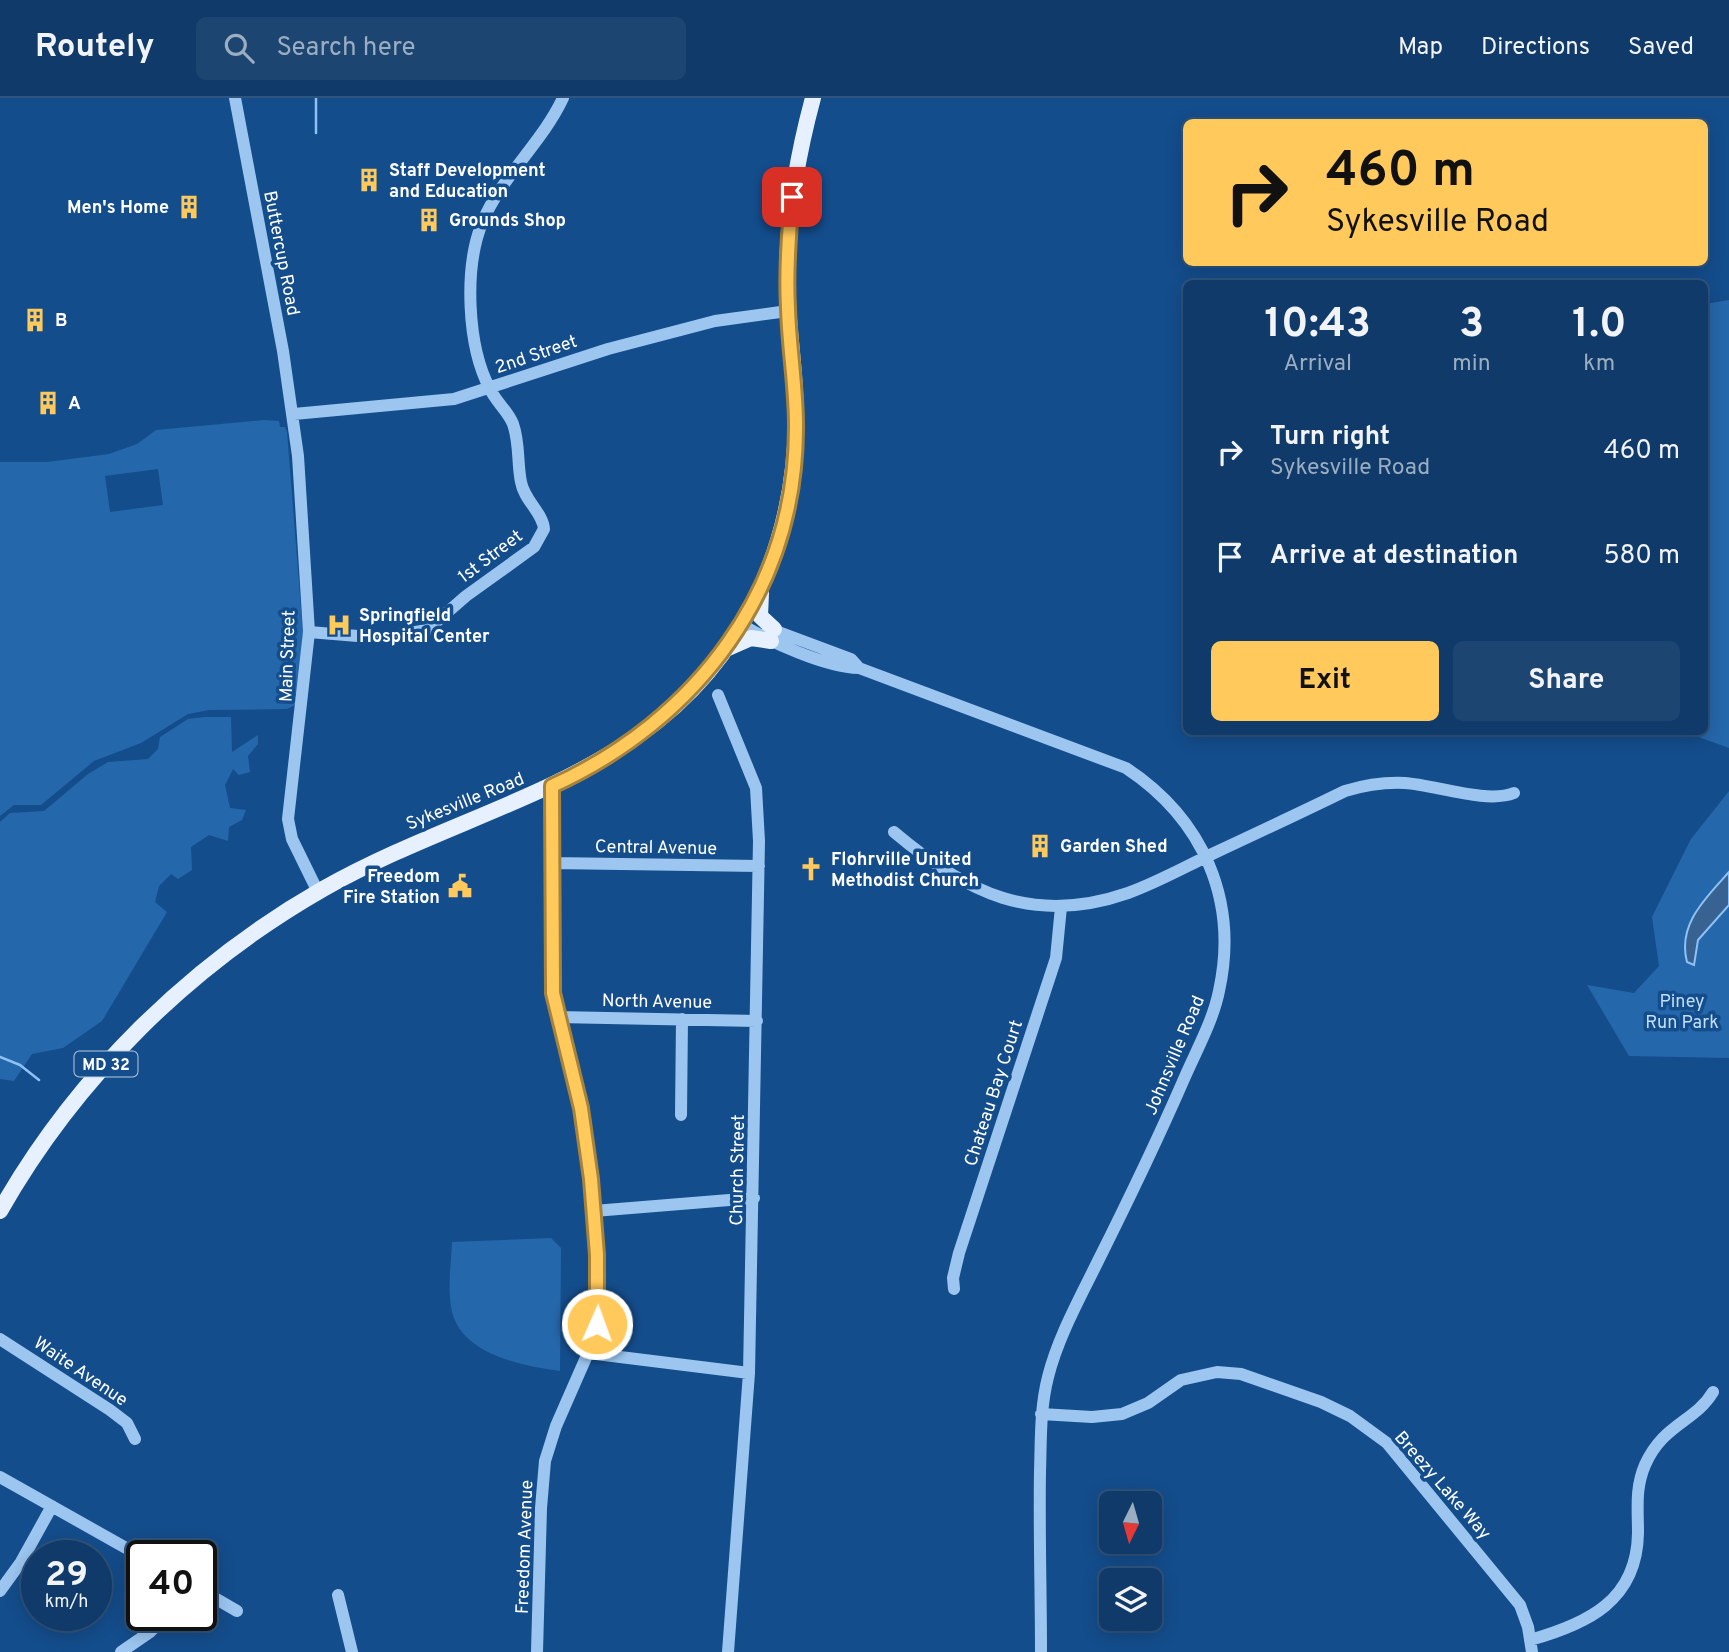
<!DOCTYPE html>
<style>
:root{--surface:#0f3a69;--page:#1d4571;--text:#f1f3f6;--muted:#9badc0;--line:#2f547d;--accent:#ffc95c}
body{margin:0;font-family:Overpass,sans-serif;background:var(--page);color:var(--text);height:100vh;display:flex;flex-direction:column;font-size:26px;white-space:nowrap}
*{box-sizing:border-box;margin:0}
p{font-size:23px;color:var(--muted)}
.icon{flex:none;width:38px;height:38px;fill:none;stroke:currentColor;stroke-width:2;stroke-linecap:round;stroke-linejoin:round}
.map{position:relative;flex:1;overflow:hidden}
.sheet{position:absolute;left:1183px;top:182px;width:525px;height:455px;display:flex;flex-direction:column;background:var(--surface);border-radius:10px;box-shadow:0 4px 18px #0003,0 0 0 2px var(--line)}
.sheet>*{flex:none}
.guide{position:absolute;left:1183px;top:21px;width:525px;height:147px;border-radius:10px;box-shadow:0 4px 18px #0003,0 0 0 2px var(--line);background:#ffc95c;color:#111;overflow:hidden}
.needle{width:46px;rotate:185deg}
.controls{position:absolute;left:1099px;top:1393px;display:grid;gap:14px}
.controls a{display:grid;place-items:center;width:63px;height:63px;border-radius:10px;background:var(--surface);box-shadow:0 4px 18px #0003,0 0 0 2px var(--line);font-size:35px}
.speed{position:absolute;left:21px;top:1442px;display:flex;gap:14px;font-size:35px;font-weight:700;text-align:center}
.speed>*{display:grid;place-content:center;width:91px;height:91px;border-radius:50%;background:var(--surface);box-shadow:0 4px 18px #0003,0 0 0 2px var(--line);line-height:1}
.speed small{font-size:18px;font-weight:400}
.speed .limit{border:4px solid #111;border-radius:10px;background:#fff;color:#111}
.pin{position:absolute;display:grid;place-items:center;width:60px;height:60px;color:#fff;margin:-30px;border-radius:14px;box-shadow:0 4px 10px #0006}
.me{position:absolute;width:77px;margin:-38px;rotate:2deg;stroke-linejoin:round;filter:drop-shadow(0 0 5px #0008)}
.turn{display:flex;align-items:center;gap:24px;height:147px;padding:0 28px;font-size:32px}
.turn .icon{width:91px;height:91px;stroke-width:2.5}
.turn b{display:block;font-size:49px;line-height:60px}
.eta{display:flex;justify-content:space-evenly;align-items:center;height:119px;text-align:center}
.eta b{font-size:42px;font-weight:700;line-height:49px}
.button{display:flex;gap:14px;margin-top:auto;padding:14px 28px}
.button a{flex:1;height:80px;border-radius:10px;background:var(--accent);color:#111;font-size:28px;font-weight:700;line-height:80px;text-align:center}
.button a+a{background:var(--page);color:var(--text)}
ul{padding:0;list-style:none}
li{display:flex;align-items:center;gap:21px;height:105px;padding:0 28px}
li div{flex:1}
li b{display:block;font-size:26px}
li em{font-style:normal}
header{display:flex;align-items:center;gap:42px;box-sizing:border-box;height:98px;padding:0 35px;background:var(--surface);border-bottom:2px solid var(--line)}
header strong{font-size:33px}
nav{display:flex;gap:38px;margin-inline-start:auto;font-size:24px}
.search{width:490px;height:63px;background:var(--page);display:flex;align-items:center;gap:18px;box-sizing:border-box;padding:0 24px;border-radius:10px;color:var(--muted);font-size:26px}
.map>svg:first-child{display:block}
.green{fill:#2567ab;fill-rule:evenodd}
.water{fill:#386291;stroke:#8ec1f4;stroke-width:2}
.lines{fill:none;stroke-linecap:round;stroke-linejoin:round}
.stream{stroke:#8ec1f4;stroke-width:2.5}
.minor{stroke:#9cc6f0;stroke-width:12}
.major{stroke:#e6f0ff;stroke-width:16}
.route-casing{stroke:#a6833c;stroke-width:18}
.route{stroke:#ffc95c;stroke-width:12}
.labels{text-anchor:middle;stroke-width:7;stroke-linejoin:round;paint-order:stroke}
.shield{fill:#144d8c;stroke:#b8cadc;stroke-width:2}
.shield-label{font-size:16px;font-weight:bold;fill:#fff}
.poi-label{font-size:18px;font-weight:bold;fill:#fff;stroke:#144d8c;text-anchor:start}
.street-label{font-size:18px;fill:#fff;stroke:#144d8c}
.park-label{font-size:18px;fill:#c3dffc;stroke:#144d8c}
</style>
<header>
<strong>Routely</strong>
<div class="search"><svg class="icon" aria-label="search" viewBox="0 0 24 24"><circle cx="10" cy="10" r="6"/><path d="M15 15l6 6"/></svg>Search here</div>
<nav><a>Map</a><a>Directions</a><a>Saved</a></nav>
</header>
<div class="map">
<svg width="1729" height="1554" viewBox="0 0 1729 1554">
<rect width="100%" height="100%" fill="#144d8c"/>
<path class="green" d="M1729 202V650L1685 634H1704L1705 206Z
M264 322 279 323 280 329H285L287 334 303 535 297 606 287 611 209 612 188 616 141 645 94 663 41 707H14L0 718V364H47L109 356 137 346 156 332ZM158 371 163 407 110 414 105 378Z
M205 619H231L232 654 258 637V646L248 658 250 674 239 677 233 671 225 687 230 710 246 712 242 722 229 729 228 743 209 737 191 749 192 772 178 781 171 776 159 788 155 804 167 814 102 923 63 950 32 956 14 983 0 981V724L10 715 44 713 88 676 108 664 148 661 158 651 160 639 188 621Z
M1729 693V774L1697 810 1691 822 1685 838 1694 867 1698 842 1729 807V960L1629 958 1587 887 1634 895 1659 868 1652 819 1691 741Z
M551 1140 561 1150 560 1273C523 1268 463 1257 452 1214 447 1192 451 1166 452 1144Z"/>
<path class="water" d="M1729 774V807L1698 842 1694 867 1687 864C1677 826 1706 800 1729 774Z"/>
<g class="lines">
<path class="stream" d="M316 0V35
M0 959 20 967 39 982"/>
<path class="minor" d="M235 0 283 253 298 358 309 534 288 721 292 741 318 794
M294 316 454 301 608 251 715 223 788 213
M741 526C770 544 825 569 859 570L1126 670C1203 721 1239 802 1219 893 1213 923 1196 953 1184 981 1157 1043 1128 1103 1098 1163 1080 1200 1058 1239 1048 1279 1040 1310 1041 1342 1040 1374 1039 1434 1041 1494 1041 1554
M768 530 851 561 859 570
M309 534 382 540 427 532 466 498 534 449 544 431C543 415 524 402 521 384 517 365 520 346 513 326 508 313 496 304 490 291 467 248 464 170 482 125 501 79 542 45 563 0
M718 597 756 690 759 743 749 1275 728 1554
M894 734C966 795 1033 828 1128 795 1156 785 1183 770 1210 757 1255 736 1300 715 1345 693 1365 687 1384 684 1405 685 1435 687 1487 706 1514 695
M552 765 759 768
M557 919 757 923
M681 1017 682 921
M594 1113 754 1100
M954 1191 953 1180 959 1155 1056 860 1061 809
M0 1241 110 1312 127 1325 135 1341
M588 1255 749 1275
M1041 1316 1092 1319 1122 1316 1148 1305 1181 1282 1217 1274 1241 1276 1321 1304 1350 1318 1387 1345 1520 1507 1528 1529 1532 1554
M0 1379 142 1459
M201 1492 237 1513
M0 1493 21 1464 52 1408
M338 1497 352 1554
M1530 1542C1587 1526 1637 1503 1638 1435 1638 1411 1635 1390 1645 1367 1663 1326 1695 1324 1713 1294
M121 1554 150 1534 167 1517
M537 1554 541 1410 545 1363 556 1328 588 1255 599 1207 594 1113 581 1010 553 895 552 688"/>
<path class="major" d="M761 495 760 518 774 531
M726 551 751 540 771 543
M0 1113C76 979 190 867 323 791 489 697 678 681 763 484 789 423 799 358 795 292 793 254 787 217 787 179 787 118 797 59 813 0"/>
</g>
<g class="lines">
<g class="route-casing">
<path id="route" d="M597 1226V1157L591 1081 581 1010 553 895 552 688C697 622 797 491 796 327 796 288 789 249 788 210 786 173 789 136 792 99"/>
</g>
<use href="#route" class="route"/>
</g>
<defs>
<g id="building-bare" transform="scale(1.89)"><path d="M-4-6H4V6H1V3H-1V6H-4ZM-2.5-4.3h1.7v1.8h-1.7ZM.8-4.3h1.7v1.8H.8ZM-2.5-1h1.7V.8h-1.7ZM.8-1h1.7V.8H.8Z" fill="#ffc95c" stroke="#144d8c" stroke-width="2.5" paint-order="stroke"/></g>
<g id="hospital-bare" transform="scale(1.89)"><path d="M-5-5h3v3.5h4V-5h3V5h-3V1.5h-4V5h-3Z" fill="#ffc95c" stroke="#144d8c" stroke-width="2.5" paint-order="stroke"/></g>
<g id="church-bare" transform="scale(1.89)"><path d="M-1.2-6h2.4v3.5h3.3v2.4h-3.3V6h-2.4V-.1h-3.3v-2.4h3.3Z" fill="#ffc95c" stroke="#144d8c" stroke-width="2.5" paint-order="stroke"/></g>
<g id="civic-bare" transform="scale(1.89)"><path d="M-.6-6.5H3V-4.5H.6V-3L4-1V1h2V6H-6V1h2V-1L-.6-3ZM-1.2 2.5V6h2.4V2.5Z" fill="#ffc95c" stroke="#144d8c" stroke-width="2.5" paint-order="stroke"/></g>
</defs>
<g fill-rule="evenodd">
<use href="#building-bare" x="369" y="82"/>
<use href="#building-bare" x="189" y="109"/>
<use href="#building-bare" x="429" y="122"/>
<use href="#building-bare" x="35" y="222"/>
<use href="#building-bare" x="48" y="305"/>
<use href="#hospital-bare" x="339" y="527"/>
<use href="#building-bare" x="1040" y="748"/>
<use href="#church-bare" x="811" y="771"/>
<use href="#civic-bare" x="460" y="788"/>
</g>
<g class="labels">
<rect class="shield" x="74.5" y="953.5" width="63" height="25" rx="5"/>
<g class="shield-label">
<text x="106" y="972">MD 32</text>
</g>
<g class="poi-label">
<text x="389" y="78">Staff Development<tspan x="389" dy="21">and Education</tspan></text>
<text x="169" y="115" text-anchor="end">Men's Home</text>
<text x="449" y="128">Grounds Shop</text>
<text x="55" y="228">B</text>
<text x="68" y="311">A</text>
<text x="359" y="523">Springfield<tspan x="359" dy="21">Hospital Center</tspan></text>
<text x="1060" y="754">Garden Shed</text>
<text x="831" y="767">Flohrville United<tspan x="831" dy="21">Methodist Church</tspan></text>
<text x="440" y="784" text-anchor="end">Freedom<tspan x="440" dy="21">Fire Station</tspan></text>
</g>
<g class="street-label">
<text transform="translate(282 155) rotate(79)" y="6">Buttercup Road</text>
<text transform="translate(536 256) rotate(-19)" y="6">2nd Street</text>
<text transform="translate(490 458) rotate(-37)" y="6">1st Street</text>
<text transform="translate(287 558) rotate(-88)" y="6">Main Street</text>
<text transform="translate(465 703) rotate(-22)" y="6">Sykesville Road</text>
<text transform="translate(656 749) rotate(1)" y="6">Central Avenue</text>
<text transform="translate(657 903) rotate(1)" y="6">North Avenue</text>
<text transform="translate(1174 957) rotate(-67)" y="6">Johnsville Road</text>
<text transform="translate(993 995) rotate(-72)" y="6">Chateau Bay Court</text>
<text transform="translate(737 1072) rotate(-89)" y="6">Church Street</text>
<text transform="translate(81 1273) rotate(34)" y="6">Waite Avenue</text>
<text transform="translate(1443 1387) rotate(49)" y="6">Breezy Lake Way</text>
<text transform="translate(524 1449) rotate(-88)" y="6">Freedom Avenue</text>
</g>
<g class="park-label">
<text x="1682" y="909">Piney<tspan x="1682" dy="21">Run Park</tspan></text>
</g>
</g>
</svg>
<div class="controls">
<a><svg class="needle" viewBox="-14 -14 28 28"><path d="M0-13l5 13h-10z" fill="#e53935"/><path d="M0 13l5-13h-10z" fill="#9badc0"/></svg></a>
<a><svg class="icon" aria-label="layers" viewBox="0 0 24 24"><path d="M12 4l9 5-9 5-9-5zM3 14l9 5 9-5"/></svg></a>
</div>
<div class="speed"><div>29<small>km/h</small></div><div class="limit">40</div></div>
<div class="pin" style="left:792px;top:99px;background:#d93025"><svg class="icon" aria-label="arrive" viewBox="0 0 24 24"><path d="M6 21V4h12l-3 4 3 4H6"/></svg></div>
<svg class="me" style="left:597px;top:1226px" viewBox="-20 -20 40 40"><circle r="17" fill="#ffc95c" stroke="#fff" stroke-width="3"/><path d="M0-11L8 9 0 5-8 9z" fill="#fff"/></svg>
<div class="guide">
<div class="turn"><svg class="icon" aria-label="right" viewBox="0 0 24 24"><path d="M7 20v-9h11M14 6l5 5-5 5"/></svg><div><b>460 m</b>Sykesville Road</div></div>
</div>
<section class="sheet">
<div class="eta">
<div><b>10:43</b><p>Arrival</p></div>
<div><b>3</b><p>min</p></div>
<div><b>1.0</b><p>km</p></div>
</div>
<ul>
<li><svg class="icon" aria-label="right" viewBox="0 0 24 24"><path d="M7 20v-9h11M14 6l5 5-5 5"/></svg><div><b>Turn right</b><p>Sykesville Road</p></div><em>460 m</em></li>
<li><svg class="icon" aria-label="arrive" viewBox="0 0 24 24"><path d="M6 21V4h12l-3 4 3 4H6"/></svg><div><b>Arrive at destination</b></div><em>580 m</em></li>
</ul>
<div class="button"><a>Exit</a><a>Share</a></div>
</section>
</div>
